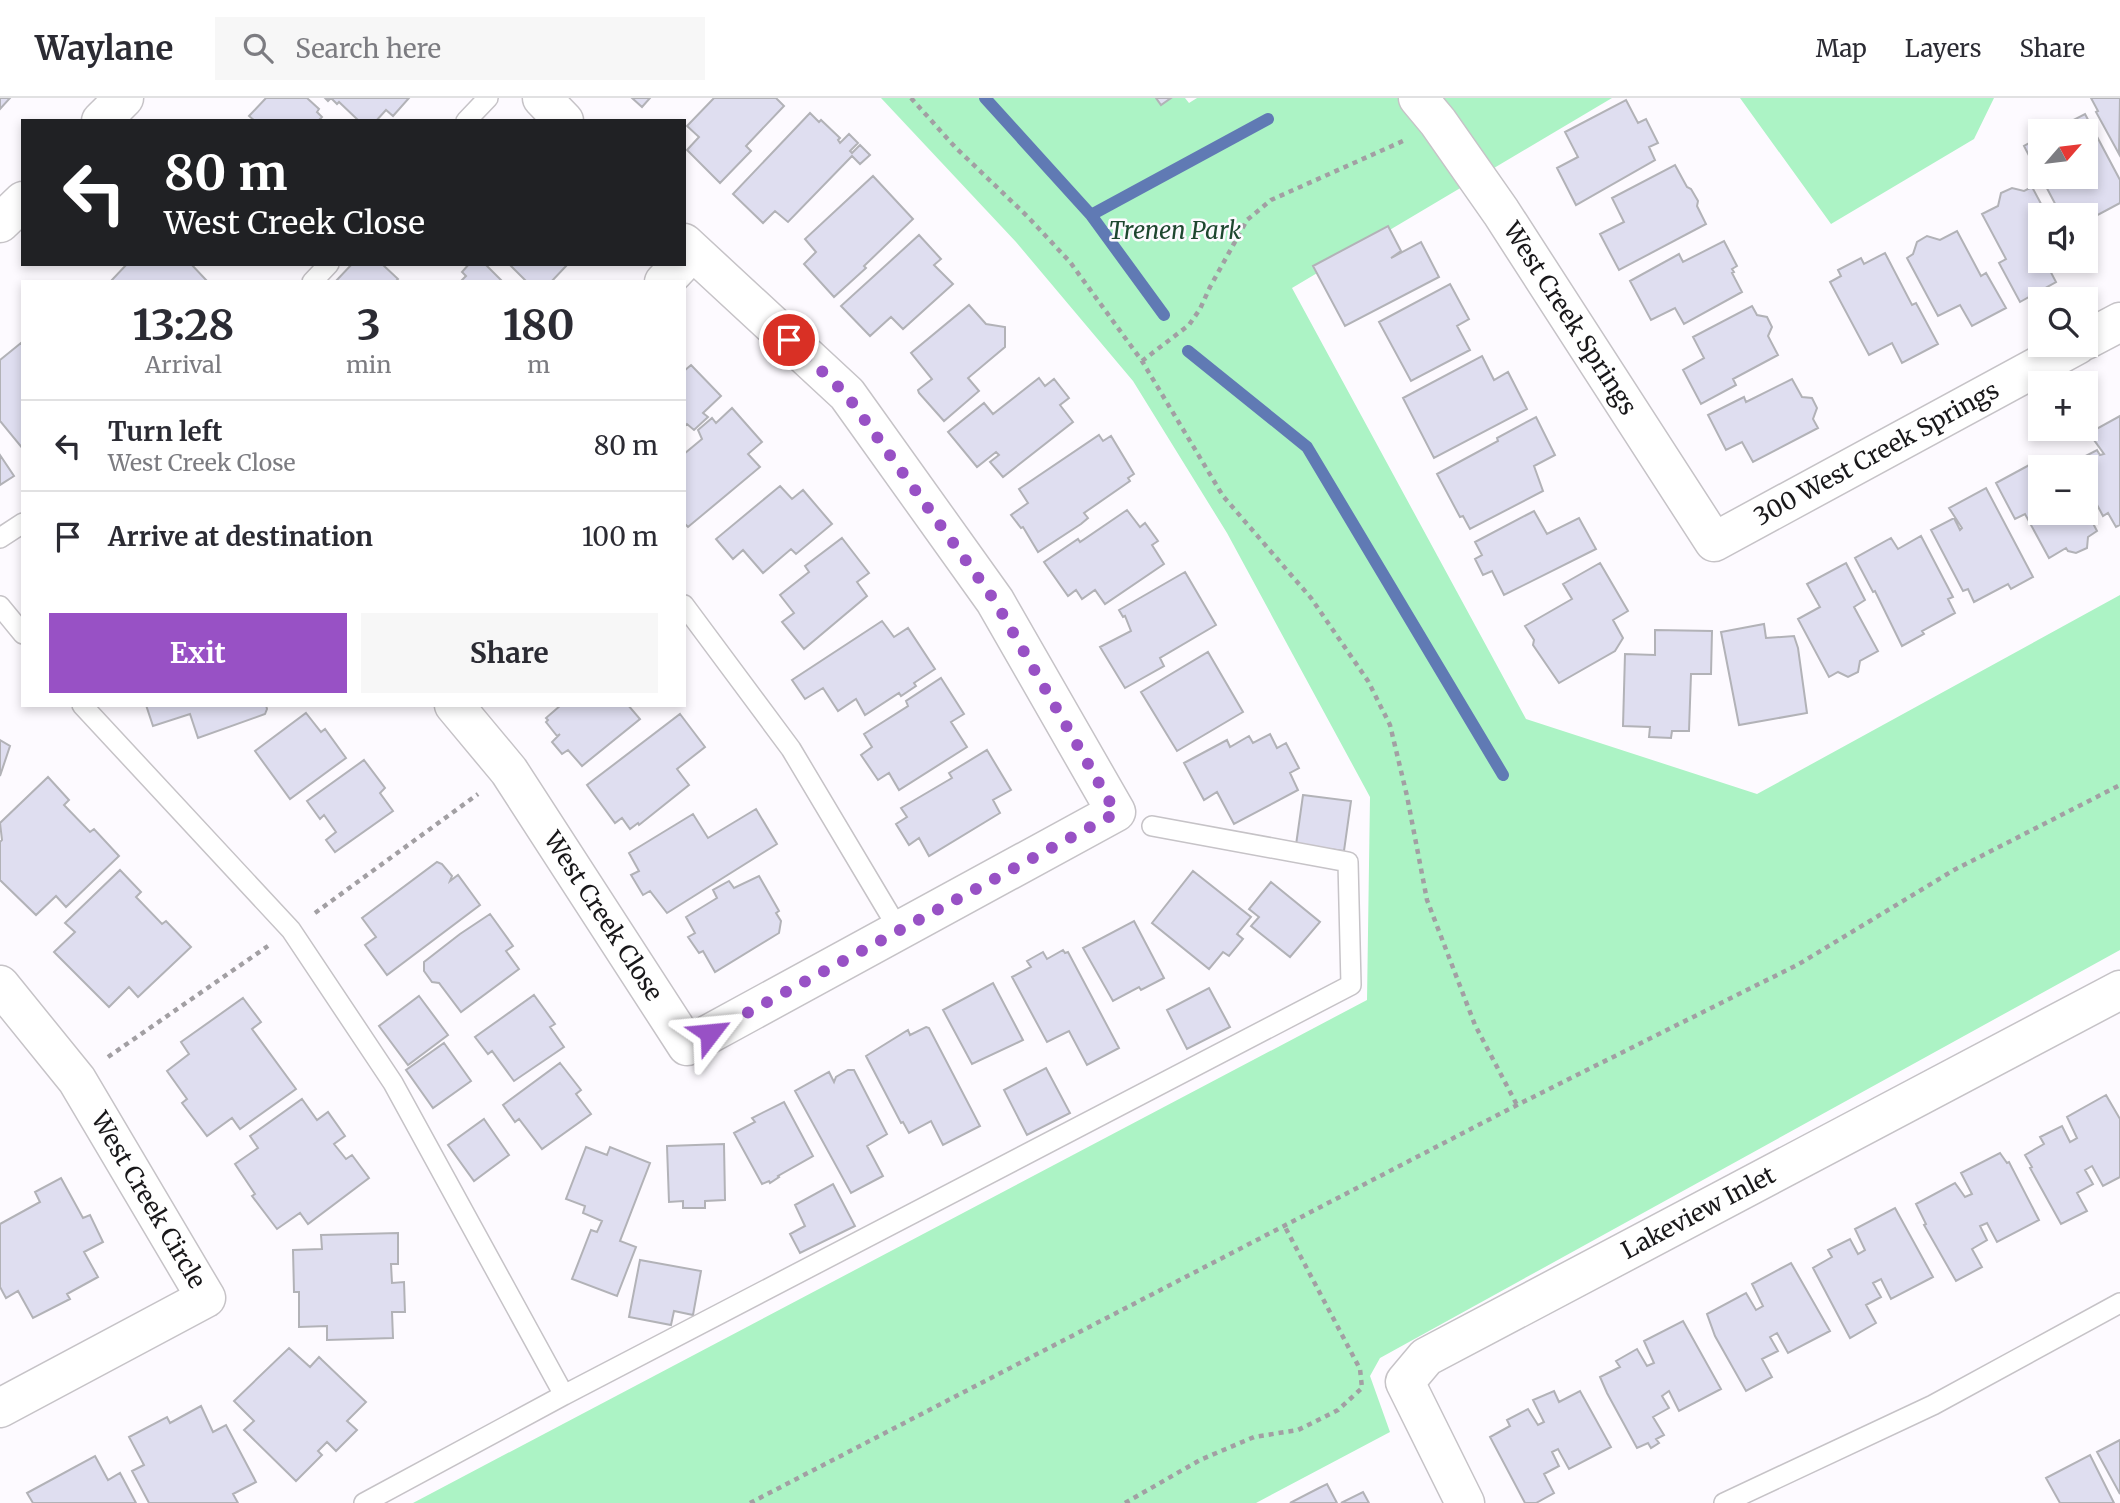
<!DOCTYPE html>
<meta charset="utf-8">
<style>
:root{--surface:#fff;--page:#f7f7f7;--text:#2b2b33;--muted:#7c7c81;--line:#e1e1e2;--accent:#9851c5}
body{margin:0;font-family:Merriweather,serif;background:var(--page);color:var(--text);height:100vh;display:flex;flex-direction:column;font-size:26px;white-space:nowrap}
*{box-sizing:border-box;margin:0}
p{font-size:23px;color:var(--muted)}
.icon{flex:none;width:38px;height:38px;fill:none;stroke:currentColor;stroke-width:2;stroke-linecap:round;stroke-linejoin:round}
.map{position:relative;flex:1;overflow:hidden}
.side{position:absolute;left:21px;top:182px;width:665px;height:427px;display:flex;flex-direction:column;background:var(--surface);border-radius:0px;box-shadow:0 4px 10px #0003}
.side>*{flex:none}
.hud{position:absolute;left:21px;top:21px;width:665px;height:147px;border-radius:0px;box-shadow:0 4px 10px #0003;background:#202124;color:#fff;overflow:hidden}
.needle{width:46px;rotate:62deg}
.buttons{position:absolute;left:2028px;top:21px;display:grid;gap:14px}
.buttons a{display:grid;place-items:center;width:70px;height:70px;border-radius:0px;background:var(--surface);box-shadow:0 4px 10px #0003;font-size:35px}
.pin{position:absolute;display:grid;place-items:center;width:60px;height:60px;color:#fff;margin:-30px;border:4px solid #fff;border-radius:50%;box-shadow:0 2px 7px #0007}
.me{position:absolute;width:77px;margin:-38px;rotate:61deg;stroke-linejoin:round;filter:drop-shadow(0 0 5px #0008)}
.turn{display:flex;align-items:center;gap:24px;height:147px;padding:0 28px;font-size:32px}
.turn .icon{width:91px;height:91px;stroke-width:2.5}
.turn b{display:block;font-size:49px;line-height:60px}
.eta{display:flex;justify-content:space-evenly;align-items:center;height:119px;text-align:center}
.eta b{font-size:42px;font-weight:700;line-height:49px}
.primary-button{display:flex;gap:14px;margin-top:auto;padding:14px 28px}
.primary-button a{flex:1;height:80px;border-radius:0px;background:var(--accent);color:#fff;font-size:28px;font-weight:700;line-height:80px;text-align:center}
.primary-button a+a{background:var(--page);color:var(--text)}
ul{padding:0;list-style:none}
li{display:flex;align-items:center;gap:21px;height:91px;padding:0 28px;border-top:2px solid var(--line)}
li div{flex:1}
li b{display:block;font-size:26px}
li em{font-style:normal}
header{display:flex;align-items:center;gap:42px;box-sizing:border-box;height:98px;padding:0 35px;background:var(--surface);border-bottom:2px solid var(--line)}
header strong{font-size:33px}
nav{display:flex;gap:38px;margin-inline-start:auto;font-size:24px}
.search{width:490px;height:63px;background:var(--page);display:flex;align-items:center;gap:18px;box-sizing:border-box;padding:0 24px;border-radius:0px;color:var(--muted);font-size:26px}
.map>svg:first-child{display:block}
.green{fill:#acf3c5}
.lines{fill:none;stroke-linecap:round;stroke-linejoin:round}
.stream{stroke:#607ab4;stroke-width:12}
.building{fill:#dfdef0;stroke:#b2b2b7;stroke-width:2}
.service-casing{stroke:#c6c3c7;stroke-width:22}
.minor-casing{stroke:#c6c3c7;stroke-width:41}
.path{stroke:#a29fa3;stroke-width:4.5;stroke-dasharray:5 5;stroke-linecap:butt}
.service{stroke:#fff;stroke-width:19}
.minor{stroke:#fff;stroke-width:38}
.route{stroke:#9851c5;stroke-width:12;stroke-dasharray:0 21.6}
.labels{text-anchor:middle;stroke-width:5;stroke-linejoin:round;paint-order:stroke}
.park-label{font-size:24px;font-style:italic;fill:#1e472f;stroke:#fdfaff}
.street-label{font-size:24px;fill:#19181a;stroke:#fdfaff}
</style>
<header>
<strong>Waylane</strong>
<div class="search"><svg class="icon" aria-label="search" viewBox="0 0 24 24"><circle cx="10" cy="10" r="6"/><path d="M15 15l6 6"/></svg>Search here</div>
<nav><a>Map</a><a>Layers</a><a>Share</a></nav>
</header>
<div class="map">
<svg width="2120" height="1405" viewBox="0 0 2120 1405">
<rect width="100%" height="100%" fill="#fdfaff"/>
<path class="green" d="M881 0H1185L1189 5 1197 0H1612L1292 190 1526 621 1757 696 2120 497V852L1380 1260 1370 1278 1390 1334 1256 1405H413L1367 902 1370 699 1227 435 1133 283 1016 144Z
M1740 0H1994L1974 41 1831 126Z"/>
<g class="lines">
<path class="stream" d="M985 0 1091 117 1164 217
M1091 117 1268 21
M1188 253 1307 349 1503 677"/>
</g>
<path class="building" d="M0 0H10L0 11Z
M266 0H307L319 11 317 14 322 19 318 23H255L249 18Z
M325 0H409L393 18 386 12 376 23H359L339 4 337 6 331 0 328 3Z
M632 0H650L642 9Z
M714 0H776L784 8 746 48 751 53 720 85 687 52 699 39 687 28Z
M1156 0H1171L1161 7Z
M2091 0H2120L2119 56 2096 14 2098 13Z
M1626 2 1638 25 1646 21 1658 45 1649 49 1655 62 1576 107 1557 70 1578 59 1565 34Z
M810 15 819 24 821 22 840 40 838 42 840 45 849 36 858 45 850 53 852 55 860 47 870 57 860 66 852 58 788 124 775 113 763 125 733 96Z
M2085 16 2120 82V105L2094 119 2087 108 2074 115 2073 112 2061 117 2041 79H2086V33H2052Z
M2040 39V79L2024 48Z
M1675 67 1687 89 1691 91 1698 103 1697 108 1706 126 1619 172 1600 136 1624 124 1612 100Z
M873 78 913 121 864 168 866 170 834 199 804 166 816 154 805 141Z
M2032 89 2047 117H2040V163H2045L2056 184 2020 204 1999 165 2006 161 1982 116 1998 108 2001 95 2012 90 2024 93Z
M1388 128 1401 153 1391 160 1421 144 1439 179 1345 228 1313 168Z
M1957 133 1981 178 1986 175 2006 210 1972 228 1960 207 1938 218 1907 160 1913 156 1917 144 1927 138 1940 142Z
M919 137 941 161 934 167 953 186 903 231 891 219 870 238 841 208Z
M1724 143 1737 168 1732 171 1734 174 1732 175 1742 194 1684 226 1675 210 1651 222 1630 183 1679 156 1683 164Z
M1885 155 1912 207 1916 205 1938 246 1902 265 1892 245 1869 257 1830 184 1841 178 1838 172 1861 160 1864 166Z
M127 166H191L208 184H110Z
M352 166H382L398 181 395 184H335Z
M469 166H485L503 184H460L466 178 462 174Z
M509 166H568L551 184H527Z
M1450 186 1469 221 1457 228 1470 252 1411 283 1379 224Z
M969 207 986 226 1005 229V249L968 280 979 293 944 323 919 295 918 292 932 281 911 255Z
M1752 208 1757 217 1767 219 1772 229 1768 238 1778 257 1733 281 1736 287 1701 306 1683 272 1704 260 1693 239Z
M21 245 23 248V351L0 323V262Z
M1482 258 1494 282 1508 274 1527 311 1434 360 1403 300Z
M691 267 721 298 703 315 708 319 694 332 687 326 684 329V273Z
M1039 280 1045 288 1054 281 1069 300 1060 307 1073 324 1003 379 990 364 999 357 996 354 977 369 948 334 984 305 993 316Z
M1792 281 1802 299 1812 300 1817 310 1813 321 1818 330 1753 364 1742 344 1726 352 1708 317 1744 299 1746 304Z
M732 310 762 344 748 356 760 369 688 429 684 425V356L702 341 698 332 712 320 716 325Z
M2120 318V427L2116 429 2108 415 2103 418 2086 386V369H2077L2074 364 2097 352 2100 357 2104 356 2089 335Z
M1536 319 1555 357 1534 368 1543 393 1470 431 1463 418 1460 419 1437 376 1498 343 1497 340Z
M1099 337 1103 343 1111 338 1134 376 1128 380 1130 383 1084 415 1088 420 1081 426 1038 454 1023 429 1021 430 1011 417 1028 405 1019 391Z
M0 357 14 378 0 387Z
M2033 365 2040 380V415H2086V412L2097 433 2088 439 2087 450 2076 455 2068 453 2066 450 2049 460 2025 416 2015 421 1996 385Z
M780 388 792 401 803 392 832 426 796 456 791 451 763 475 743 452 733 461 716 441Z
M1986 390 2033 479 2011 491 2008 486 1974 504 1968 491 1963 493 1931 432 1954 420 1960 432 1962 430 1949 410Z
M1127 412 1140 429 1145 425 1158 443 1152 447 1164 466 1105 506 1095 492 1082 501 1076 492 1068 498 1044 464 1078 441 1080 444Z
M1534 413 1547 436 1579 420 1596 451 1504 497 1492 473 1483 477 1475 461 1482 457 1475 444Z
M1921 438 1953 499 1948 501 1955 515 1922 533 1924 536 1902 548 1875 493 1873 494 1855 460 1891 440 1898 451Z
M842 440 869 475 857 484 867 498 804 551 782 524 794 515 780 497 809 474 805 468Z
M1600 465 1628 513 1613 522 1623 540 1615 553 1559 585 1533 547 1534 542 1525 528 1572 501 1563 486Z
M1846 465 1865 502 1854 509 1878 553 1860 563 1858 574 1848 579 1838 574 1829 579 1798 521 1820 509 1807 486Z
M1185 474 1216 527 1160 560 1164 568 1125 590 1100 549 1131 533 1125 518 1123 519 1119 512Z
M882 523 894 539 908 530 935 571 914 585 916 588 901 598 899 595 865 617 856 601 838 613 823 590 805 601 792 582Z
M1764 526 1766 540 1794 538 1798 550 1807 615 1739 627 1721 534Z
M1655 532 1712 533 1711 576H1691L1689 633H1672L1671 640 1649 639 1650 629 1623 628 1625 556 1655 557Z
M1208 554 1243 614 1177 653 1141 594Z
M941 580 964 616 951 624 967 649 899 692 889 675 878 682 861 657 872 649 864 636 908 608 906 603Z
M146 607H266L267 611 265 616 198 640 190 616 153 628Z
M561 607H628L640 621 582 668 568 652 562 656 552 644 560 636 557 638 546 624 548 622 546 620Z
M306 615 321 634 325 631 346 660 290 701 255 653Z
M680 616 705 649 677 671 689 687 639 727 638 725 630 731 622 720 615 725 587 687Z
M1270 636 1277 650 1286 645 1299 670 1290 675 1298 692 1234 726 1217 694 1204 702 1184 665 1227 642 1230 649 1249 638 1253 645Z
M0 642 10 648 0 678Z
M987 652 1011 692 993 702 1000 715 929 758 919 740 909 747 896 726 907 719 901 710 952 680 949 675Z
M364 662 385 690 380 695 393 713 335 754 326 742 336 734 324 717 320 721 307 703Z
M48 679 69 702 64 707 90 734 94 731 119 758 66 809 56 798 36 817 0 782V744L2 742 0 725Z
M1303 697 1351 703 1344 753 1296 747Z
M756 711 777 746 667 815 650 793 643 797 631 777 639 773 629 755 693 716 708 740Z
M437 764 442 766 452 778 450 783 458 777 480 807 387 877 365 847 376 839 362 820Z
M120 772 141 794 136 799 162 826 166 823 191 849 138 899 129 889 109 909 54 854 75 834 65 825Z
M1193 773 1251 819 1237 836 1243 841 1229 858 1223 854 1209 871 1152 825Z
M759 778 779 813 776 815 781 823 779 835 715 874 703 853 699 855 688 839 695 835 686 819 717 800 713 792 729 783 734 790Z
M1271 784 1320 824 1290 859 1251 828 1259 819 1249 811Z
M490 816 513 848 506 853 519 871 461 914 439 885 432 884 424 873V864L460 836Z
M1134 823 1164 880 1141 892 1139 889 1113 903 1083 850Z
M1063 852 1065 855 1068 854 1119 950 1087 967 1069 933 1047 944 1012 879 1031 869 1027 863 1043 854 1047 861Z
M993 885 1023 942 972 966 943 912Z
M1209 890 1230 929 1187 951 1167 912Z
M534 897 555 926 550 929 564 949 514 983 492 953 488 956 475 939Z
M419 898 448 937 408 967 379 928Z
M243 900 261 924 252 931 296 991 240 1031 232 1020 207 1038 182 1005 187 1001 167 973 189 956 181 944Z
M926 929 929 930 980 1028 943 1047 931 1023 909 1035 903 1024 901 1025 866 958 908 932 910 937Z
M444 945 471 983 433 1010 406 972Z
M560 965 581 992 576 996 591 1016 542 1051 519 1021 515 1024 503 1007Z
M1046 970 1070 1015 1027 1037 1004 992Z
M848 972H854L887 1036 867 1048 883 1078 851 1095 795 993 829 974 834 984 836 979Z
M2106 997 2120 1021V1079L2103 1088 2092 1068 2085 1072 2093 1086 2077 1095 2087 1113 2061 1126 2030 1070 2032 1069 2025 1057 2044 1046 2040 1039 2062 1028 2070 1044 2077 1040 2067 1019Z
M302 1001 317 1022 328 1014 345 1038 334 1046 346 1061 352 1057 369 1080 308 1126 300 1115 277 1131 252 1098 255 1096 235 1066 258 1050 250 1038Z
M784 1004 813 1058 778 1078 779 1079 770 1085 769 1083 762 1086 734 1035 755 1024 752 1020Z
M484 1021 509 1057 474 1083 448 1047Z
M724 1046 725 1102 705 1103V1110H683V1103L669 1104 667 1048Z
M586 1049 607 1057 610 1049 650 1065 620 1143 636 1149 617 1198 572 1181 591 1132 597 1134 602 1123 583 1115 585 1108 566 1101Z
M2000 1055 2007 1065 2009 1064 2039 1122 1997 1144 1987 1125 1980 1128 1987 1142 1972 1151 1982 1169 1956 1183 1924 1127 1926 1126 1916 1106 1955 1085 1965 1099 1972 1096 1961 1075Z
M61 1080 83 1120 90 1117 103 1144 84 1154 98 1179 67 1196 70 1201 33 1220 18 1193 6 1200 0 1189V1126L40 1104 35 1094Z
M833 1086 855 1128 800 1155 790 1136 805 1128 795 1107Z
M1895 1110 1933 1179 1891 1201 1881 1181 1873 1185 1881 1199 1866 1207 1876 1225 1850 1240 1813 1170 1832 1159 1828 1152 1850 1141 1858 1156 1865 1152 1855 1131Z
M398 1135V1166H391L392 1185 404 1184 405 1214H392L393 1240 327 1242V1228L299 1229V1194H294L293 1152 322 1151 321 1137Z
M640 1162 701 1173 693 1217 674 1213 671 1227 629 1219Z
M1791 1165 1830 1233 1788 1255 1777 1235 1770 1239 1778 1253 1762 1261 1772 1279 1746 1293 1715 1238 1707 1216 1746 1195 1756 1212 1763 1208 1752 1186Z
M1683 1223 1721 1291 1679 1313 1669 1293 1662 1298 1669 1310 1653 1319 1664 1337 1656 1341 1659 1345 1651 1350 1648 1345 1637 1350 1607 1295 1600 1279 1620 1269 1616 1263 1637 1251 1647 1268 1654 1265 1644 1243Z
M289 1250 310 1269 319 1259 322 1262 366 1304 347 1323 357 1332 336 1353 327 1344 318 1353 322 1357 296 1383 244 1332 254 1323 234 1303Z
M1554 1293 1559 1304 1580 1293 1611 1349 1569 1371 1558 1351 1552 1354 1559 1368 1544 1376 1554 1395 1536 1405H1525L1490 1339 1510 1328 1507 1322 1528 1311 1538 1327 1544 1324 1533 1302Z
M201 1308 213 1334 226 1327 256 1384 233 1396 238 1405H149L132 1373 144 1367 129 1339 167 1319 170 1325Z
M2120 1342V1396L2097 1354Z
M2090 1357 2114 1405H2060L2046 1380Z
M95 1358 108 1382 120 1375 136 1405H33L27 1395Z
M1327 1386 1337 1405H1290L1319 1390Z
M1363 1394 1369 1405H1341Z"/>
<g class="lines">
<g class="service-casing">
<path id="service" d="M466 23 488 0
M312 184 329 166
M0 440 23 425
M684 507 791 651 899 832
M0 508 23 536
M82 607 291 832 393 985 564 1297 364 1405
M564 1297 1351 887 1348 764 1152 728
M1724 1405 1933 1307 2120 1205"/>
</g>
<g class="minor-casing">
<g id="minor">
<path d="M542 0 564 23"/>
<path id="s1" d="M1418 0 1438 24 1501 114 1714 444 2077 247"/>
<path d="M101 23 124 0"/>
<path d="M0 125 23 103"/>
<path d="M664 184 681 166"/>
<path d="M2086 242 2120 224"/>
<path id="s2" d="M454 607 509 673 687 948 1116 714 995 503 847 296 684 145"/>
<path id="s3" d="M0 887 77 982 206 1200 0 1310"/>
<path id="s4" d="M1465 1405 1405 1284 1426 1259 2120 892"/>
</g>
</g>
<path class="path" d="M911 0 955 49 1028 119 1070 164 1142 263 1223 398 1311 500 1368 583 1390 627 1407 698 1427 802 1475 927 1517 1007
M1142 263 1189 227 1200 211 1210 189 1247 122 1271 102 1403 43
M315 815 478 696
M108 959 268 848
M750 1405 1517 1007 1799 866 1954 772 2120 687
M1125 1405 1200 1362 1254 1339 1298 1332 1338 1312 1362 1290 1360 1271 1284 1127"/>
<use href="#service" class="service"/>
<use href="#minor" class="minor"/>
</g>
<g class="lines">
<path class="route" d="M710 935 1116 715 995 503 846 296 789 242"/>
</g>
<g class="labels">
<g class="park-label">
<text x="1175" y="141">Trenen Park</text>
</g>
<g class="street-label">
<text dy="8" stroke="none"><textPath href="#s1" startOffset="268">West Creek Springs</textPath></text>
<text dy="8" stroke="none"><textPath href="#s1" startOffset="719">300 West Creek Springs</textPath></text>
<text dy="8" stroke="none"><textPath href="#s2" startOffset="259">West Creek Close</textPath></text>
<text dy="8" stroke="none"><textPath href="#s3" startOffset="262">West Creek Circle</textPath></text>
<text dy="8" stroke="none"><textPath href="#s4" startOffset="476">Lakeview Inlet</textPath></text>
</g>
</g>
</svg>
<div class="buttons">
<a><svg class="needle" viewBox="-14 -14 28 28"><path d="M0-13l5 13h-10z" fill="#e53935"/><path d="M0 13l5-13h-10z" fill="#7c7c81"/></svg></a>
<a><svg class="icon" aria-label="sound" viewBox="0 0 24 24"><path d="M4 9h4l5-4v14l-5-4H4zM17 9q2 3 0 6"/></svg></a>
<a><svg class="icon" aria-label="search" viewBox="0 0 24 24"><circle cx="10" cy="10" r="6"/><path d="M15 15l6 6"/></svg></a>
<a>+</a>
<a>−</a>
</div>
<div class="pin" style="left:789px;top:242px;background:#d93025"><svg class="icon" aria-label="arrive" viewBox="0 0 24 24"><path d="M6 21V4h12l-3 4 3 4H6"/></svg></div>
<svg class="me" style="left:710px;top:935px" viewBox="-20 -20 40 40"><path d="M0-17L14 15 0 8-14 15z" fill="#9851c5" stroke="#fff" stroke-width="4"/></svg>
<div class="hud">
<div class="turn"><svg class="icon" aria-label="left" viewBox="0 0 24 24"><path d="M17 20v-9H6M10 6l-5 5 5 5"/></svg><div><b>80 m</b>West Creek Close</div></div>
</div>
<section class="side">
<div class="eta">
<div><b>13:28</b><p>Arrival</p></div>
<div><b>3</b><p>min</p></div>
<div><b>180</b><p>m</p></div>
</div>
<ul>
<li><svg class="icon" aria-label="left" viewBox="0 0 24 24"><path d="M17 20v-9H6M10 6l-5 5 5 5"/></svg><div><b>Turn left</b><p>West Creek Close</p></div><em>80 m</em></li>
<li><svg class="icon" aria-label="arrive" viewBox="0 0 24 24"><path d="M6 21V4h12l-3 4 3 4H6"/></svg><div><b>Arrive at destination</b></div><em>100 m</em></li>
</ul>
<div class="primary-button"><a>Exit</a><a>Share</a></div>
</section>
</div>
